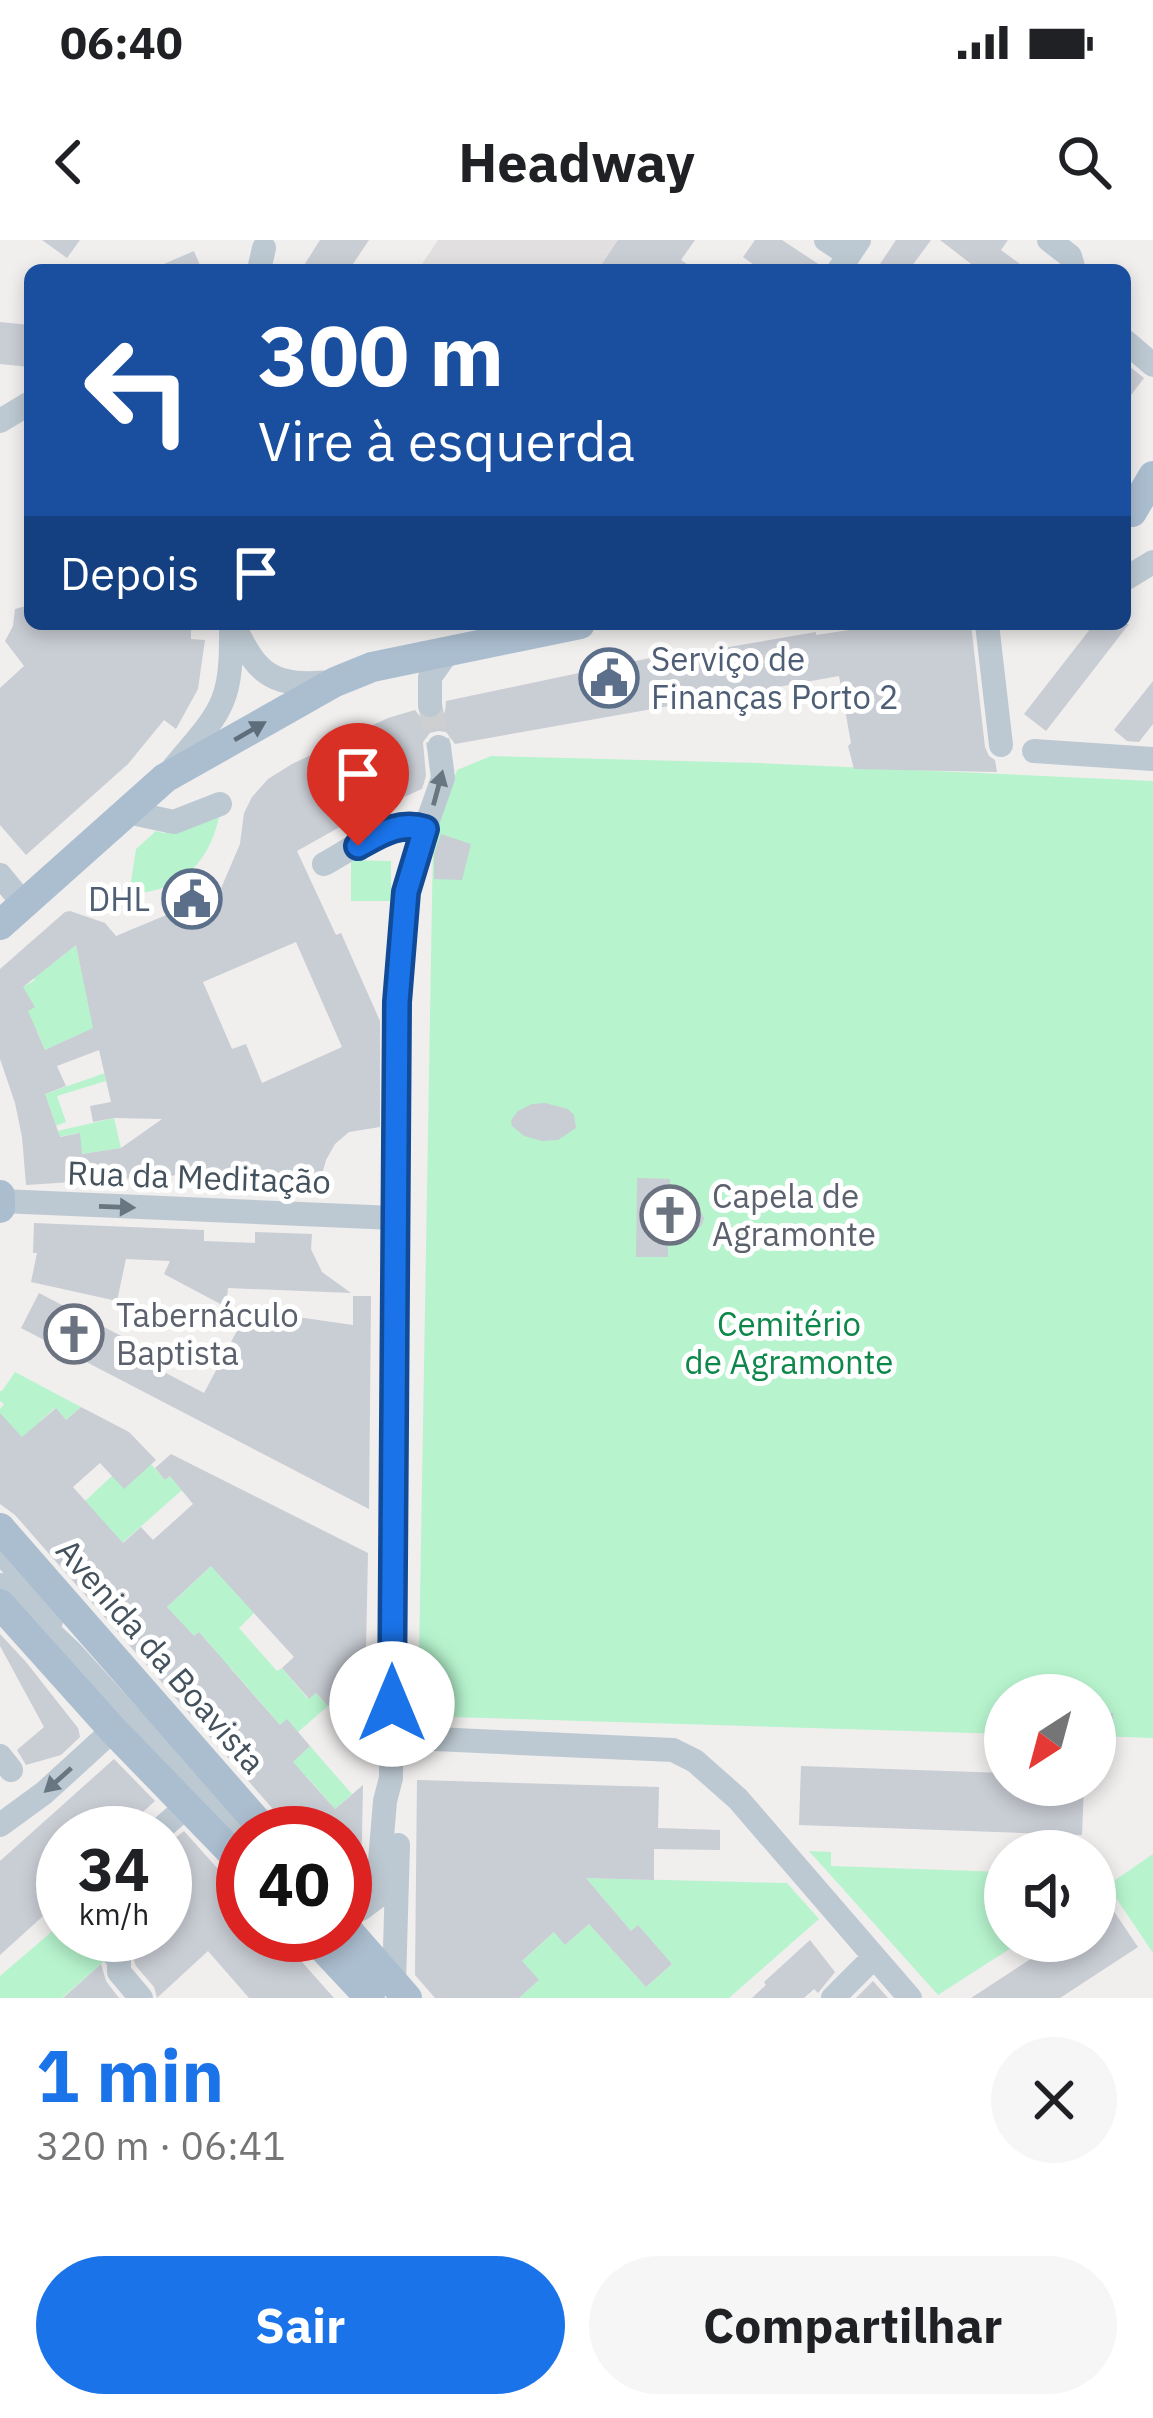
<!DOCTYPE html>
<html lang="pt">
<meta charset="utf-8">
<style>
:root{--surface:#fff;--page:#f6f6f6;--text:#202124;--muted:#757577;--accent:#1a73e8}
body{margin:0;font-family:"IBM Plex Sans",sans-serif;background:var(--page);color:var(--text);height:100vh;display:flex;flex-direction:column;font-size:45px;white-space:nowrap}
*{box-sizing:border-box;margin:0}
p{font-size:39px;color:var(--muted)}
.icon{flex:none;width:66px;height:66px;fill:none;stroke:currentColor;stroke-width:2;stroke-linecap:round;stroke-linejoin:round}
.map{position:relative;height:1758px;overflow:hidden}
.details{display:flex;flex-direction:column;background:var(--surface);flex:1}
.details>*{flex:none}
.banner{position:absolute;left:24px;top:24px;width:1107px;height:366px;border-radius:18px;box-shadow:0 6px 18px #0003;background:#1a4fa0;color:#fff;overflow:hidden}
.needle{width:78px;rotate:216deg}
.controls{position:absolute;left:984px;top:1434px;display:grid;gap:24px}
.controls a{display:grid;place-items:center;width:132px;height:132px;border-radius:50%;background:var(--surface);box-shadow:0 6px 18px #0003;font-size:60px}
.speed{position:absolute;left:36px;top:1566px;display:flex;gap:24px;font-size:60px;font-weight:700;text-align:center}
.speed>*{display:grid;place-content:center;width:156px;height:156px;border-radius:50%;background:var(--surface);box-shadow:0 6px 18px #0003;line-height:1}
.speed small{font-size:30px;font-weight:400}
.speed .limit{border:18px solid #d22;background:#fff;color:#111}
.pin{position:absolute;display:grid;place-items:center;width:102px;height:102px;color:#fff;margin:-123px -51px;border-radius:50% 50% 50% 0;rotate:-45deg;box-shadow:0 0 12px #0007}
.pin .icon{rotate:45deg}
.me{position:absolute;width:132px;margin:-66px;rotate:0deg;stroke-linejoin:round;filter:drop-shadow(0 0 9px #0008)}
.turn{display:flex;align-items:center;gap:42px;height:252px;padding:0 36px;font-size:54px}
.turn .icon{width:156px;height:156px;stroke-width:2.5}
.turn b{display:block;font-size:84px;line-height:102px}
.then{display:flex;align-items:center;height:114px;padding:0 36px;background:#0003;gap:24px;font-size:45px}
.round{display:grid;place-items:center;flex:none;width:126px;height:126px;border-radius:63px;background:var(--page)}
.head{display:flex;align-items:center;justify-content:space-between;height:204px;padding:0 36px}
h1{font-size:72px;font-weight:700;line-height:90px;color:var(--accent)}
.cta{display:flex;gap:24px;margin-top:auto;padding:24px 36px}
.cta a{flex:1;height:138px;border-radius:72px;background:var(--accent);color:#fff;font-size:48px;font-weight:700;line-height:138px;text-align:center}
.cta a+a{background:var(--page);color:var(--text)}
.status{display:flex;justify-content:space-between;align-items:center;height:84px;padding:0 60px;background:var(--surface);direction:ltr}
.status svg{height:33px;fill:currentColor}
header{display:flex;justify-content:space-between;align-items:center;height:156px;padding:0 36px;background:var(--surface);font-size:54px;font-weight:700}
.map>svg:first-child{display:block}
.education{fill:#e2dfe0}
.green{fill:#b7f4ce}
.building{fill:#c9cdd4;fill-rule:evenodd}
.lines{fill:none;stroke-linecap:round;stroke-linejoin:round}
.minor-tunnel{stroke:#cecfd1;stroke-width:24;stroke-dasharray:24 12;stroke-linecap:butt}
.minor{stroke:#bdc9d2;stroke-width:24}
.major{stroke:#abbed0;stroke-width:30}
.oneway{fill:#5e6d7a}
.oneway2{fill:#687681}
.route-casing{stroke:#114b97;stroke-width:30}
.route{stroke:#1a73e8;stroke-width:21}
.labels{text-anchor:middle;stroke-width:10;stroke-linejoin:round;paint-order:stroke}
.service-label{font-size:33px;fill:#4e5e75;stroke:#fff;text-anchor:start}
.street-label{font-size:33px;fill:#44525e;stroke:#fff}
.worship-label{font-size:33px;fill:#5b616d;stroke:#fff;text-anchor:start}
.park-label{font-size:33px;fill:#0d874a;stroke:#fff}
</style>
<div class="status"><b>06:40</b><svg viewBox="0 0 49 12"><path d="M0 12V9h3v3zM5 12V6h3v6zM10 12V3h3v9zM15 12V0h3v12zM26 1h20v11H26zM47 4h2v5h-2z"/></svg></div>
<header><svg class="icon" aria-label="back" viewBox="0 0 24 24"><path d="M15 5l-7 7 7 7"/></svg>Headway<svg class="icon" aria-label="search" viewBox="0 0 24 24"><circle cx="10" cy="10" r="6"/><path d="M15 15l6 6"/></svg></header>
<div class="map">
<svg width="1153" height="1758" viewBox="0 0 1153 1758">
<rect width="100%" height="100%" fill="#f1eeee"/>
<path class="education" d="M438 0H652L695 30H418Z"/>
<path class="green" d="M491 516 759 523 1153 541V1498L1095 1496V1455H1005V1494L418 1476 433 601 457 530Z
M220 571C212 621 181 652 129 654L136 609 156 591 164 593Z
M351 620 391 621V661H351Z
M32 701 52 724 76 705 94 788 45 810 37 791 19 776 23 747 35 740 26 729 38 719 26 706Z
M105 833 106 841 57 856 66 882 56 886 45 854Z
M114 878 121 908 82 914 79 893 54 898 53 892Z
M15 1132 81 1167 66 1180 55 1168 40 1181 63 1208H32L15 1190 0 1184V1169L4 1164 0 1161V1151H2Z
M151 1224 165 1240 170 1236 182 1250 120 1305 85 1261 112 1236Z
M248 1292 254 1373 239 1388 277 1431 282 1428 308 1459 316 1453 328 1466 298 1492 280 1485 230 1427 221 1433 219 1415 199 1392 191 1399 188 1390 167 1367Z
M310 1506 352 1554 335 1569 307 1537 287 1527Z
M809 1611 831 1612V1626L1005 1632V1701H1022L938 1755Z
M1153 1614V1713L1108 1646 1095 1654V1629L1108 1645Z
M586 1638 787 1643 819 1679 729 1758H519L538 1741 499 1742 554 1692 566 1704 589 1684 646 1747 672 1724 638 1686 631 1691Z
M63 1682V1695H109L110 1716 62 1758H0V1736Z"/>
<path class="building" d="M42 0H80L67 18Z
M320 0H369L349 30H301Z
M618 0H695L681 20 695 30H598Z
M755 0H782L823 27V30H761L743 17Z
M896 0H931L909 30H876Z
M940 0H1008L1001 10 1028 30H979Z
M194 11 202 30H150Z
M0 82 30 85V127L0 124Z
M1125 123 1144 138 1125 163Z
M30 365V384H191V399L205 400 198 449 176 489 164 480 128 524 26 615 0 585V448L24 426 5 401 13 386 15 369Z
M889 384H971L985 507 989 516 995 520 997 532 854 529 848 506 851 503 839 436 455 504 446 492 438 491 430 493 423 502 426 536 422 549 354 579 297 611 336 695 341 693 380 781V887L349 892 335 904 326 920 321 938 181 935 26 945 22 897 15 863 0 819V729L65 672 70 671 105 683 116 696 219 653 240 604 244 573 252 557 268 539 292 524 388 478 415 470 423 480H437L445 472 446 461 664 415 665 418 816 392V395ZM296 702 342 807 262 843 246 804 232 809 203 742ZM76 705 93 788 45 810 28 771 35 767 23 747ZM99 810 111 862 90 866 93 882 114 878 162 879 121 908 82 914 80 893 60 897 45 854 66 846 57 826Z
M1094 384H1129L1046 491 1024 474Z
M1153 441V484L1139 502 1127 501 1114 490Z
M441 594 471 604 462 640 434 639V614Z
M545 863 568 869 574 875 576 888 558 900 542 901 524 896 512 886 511 880 518 871 532 864Z
M637 938 670 939V958H687V963L701 972 704 978 702 985 689 996V1001L668 1000V1017H636Z
M34 983 204 990V1001L255 1003V992L312 994 311 1009 322 1032 351 1053 228 1048 226 1067 164 1034 170 1021 126 1019 117 1061 31 1042 37 1013H33Z
M39 1053 127 1099 122 1110 204 1153 248 1070 353 1085V1056H371L369 1269 21 1088Z
M81 1167 129 1192 156 1220 124 1249 100 1223 73 1247 123 1303 141 1287 153 1300 193 1264 170 1236 165 1240 155 1228 171 1214 368 1313 366 1409 345 1428 356 1440 328 1466 316 1453 309 1459 282 1428 294 1417 211 1326 167 1367 194 1396 199 1392 280 1485 287 1479 310 1506 293 1522 335 1569 363 1545 361 1645 345 1650V1593H294L15 1275 0 1264V1173L22 1197 56 1168 66 1180Z
M0 1394 26 1422 78 1488 80 1497 61 1515 26 1525 17 1510 44 1487 0 1406Z
M1095 1473H1113L1112 1496H1095Z
M114 1519 155 1561 120 1593H63V1658L0 1715V1621Z
M801 1526 1005 1533V1545H1084L1082 1595 799 1585Z
M417 1540 659 1547 658 1588 720 1590V1610L654 1609V1640L586 1638 631 1691 638 1685 672 1724 646 1747 589 1684 565 1705 554 1692 522 1721 539 1740 519 1758H435L415 1735Z
M184 1591 243 1657V1695H278L334 1758H249L208 1711 157 1758 154 1747 136 1726 129 1707 134 1695H165V1606Z
M1111 1667 1138 1707 1060 1758H971L1058 1701H1095V1677Z
M810 1700 835 1732 818 1753 814 1749 804 1758H752L766 1745 764 1742Z
M101 1724 106 1741 119 1758H63Z
M873 1741 888 1758H856Z"/>
<g class="lines">
<path class="minor-tunnel" d="M430 465 439 507"/>
<path class="minor" d="M826 0 849 15
M1049 0 1070 16 1074 30
M259 30 264 8
M839 30 859 0
M1125 101 1153 125
M0 181 30 163
M1125 339 1153 322
M987 384 1001 505
M234 385C258 438 275 447 332 442
M430 465V437L450 409
M1034 511 1153 519
M174 527C224 468 232 463 231 384
M127 572 174 582 220 564
M324 624C354 608 390 578 425 588
M0 635 23 663
M1 961 395 978
M0 1311 20 1334 51 1381
M0 1345 72 1413 243 1602
M392 1497 673 1510 695 1521 738 1559 910 1758
M0 1516 11 1530
M0 1585 44 1553 113 1490
M156 1593 187 1566
M345 1672 361 1669 377 1657 385 1561 391 1538 397 762 406 652 410 631 443 538 439 507
M115 1695 111 1711 119 1720V1732L141 1758
M394 1743 398 1605
M833 1758 874 1717"/>
<path class="major" d="M1132 272 1153 236
M0 685 165 538 335 442 372 427 580 384
M0 955V968
M0 1288 267 1593
M0 1364 113 1490 243 1624
M345 1687 407 1758
M311 1695 370 1758"/>
</g>
<defs><path id="oneway-solid" d="M-6-.8H1V-3.2L6.5 0L1 3.2V.8H-6Z" transform="scale(3)"/></defs>
<use class="oneway" href="#oneway-solid" transform="translate(250 491) rotate(-30)"/>
<g class="oneway2">
<use href="#oneway-solid" transform="translate(438 548) rotate(-75)"/>
<use href="#oneway-solid" transform="translate(117 967) rotate(2)"/>
<use href="#oneway-solid" transform="translate(58 1540) rotate(138)"/>
</g>
<g class="lines">
<g class="route-casing">
<path id="route" d="M358 606C380 594 399 581 425 589L406 652 397 762 392 1464"/>
</g>
<use href="#route" class="route"/>
</g>
<defs>
<g id="civic-ring" transform="scale(3)"><circle r="9.5" fill="#fff" stroke="#5c6f8a" stroke-width="1.5"/><path d="M-.6-6.5H3V-4.5H.6V-3L4-1V1h2V6H-6V1h2V-1L-.6-3ZM-1.2 2.5V6h2.4V2.5Z" fill="#5c6f8a"/></g>
<g id="church-ring" transform="scale(3)"><circle r="9.5" fill="#fff" stroke="#6b7280" stroke-width="1.5"/><path d="M-1.2-6h2.4v3.5h3.3v2.4h-3.3V6h-2.4V-.1h-3.3v-2.4h3.3Z" fill="#6b7280"/></g>
</defs>
<g fill-rule="evenodd">
<use href="#civic-ring" x="609" y="438"/>
<use href="#civic-ring" x="192" y="659"/>
<use href="#church-ring" x="670" y="975"/>
<use href="#church-ring" x="74" y="1094"/>
</g>
<g class="labels">
<g class="service-label">
<text x="651" y="431">Serviço de<tspan x="651" dy="38">Finanças Porto 2</tspan></text>
<text x="150" y="671" text-anchor="end">DHL</text>
</g>
<g class="street-label">
<text transform="translate(199 937) rotate(2)" y="12">Rua da Meditação</text>
<text transform="translate(161 1416) rotate(49)" y="12">Avenida da Boavista</text>
</g>
<g class="worship-label">
<text x="712" y="968">Capela de<tspan x="712" dy="38">Agramonte</tspan></text>
<text x="116" y="1087">Tabernáculo<tspan x="116" dy="38">Baptista</tspan></text>
</g>
<g class="park-label">
<text x="789" y="1096">Cemitério<tspan x="789" dy="38">de Agramonte</tspan></text>
</g>
</g>
</svg>
<div class="controls">
<a><svg class="needle" viewBox="-14 -14 28 28"><path d="M0-13l5 13h-10z" fill="#e53935"/><path d="M0 13l5-13h-10z" fill="#757577"/></svg></a>
<a><svg class="icon" aria-label="sound" viewBox="0 0 24 24"><path d="M4 9h4l5-4v14l-5-4H4zM17 9q2 3 0 6"/></svg></a>
</div>
<div class="speed"><div>34<small>km/h</small></div><div class="limit">40</div></div>
<div class="pin" style="left:358px;top:606px;background:#d93025"><svg class="icon" aria-label="arrive" viewBox="0 0 24 24"><path d="M6 21V4h12l-3 4 3 4H6"/></svg></div>
<svg class="me" style="left:392px;top:1464px" viewBox="-20 -20 40 40"><circle r="19" fill="#fff"/><path d="M0-13L10 11 0 6-10 11z" fill="#1a73e8"/></svg>
<div class="banner">
<div class="turn"><svg class="icon" aria-label="left" viewBox="0 0 24 24"><path d="M17 20v-9H6M10 6l-5 5 5 5"/></svg><div><b>300 m</b>Vire à esquerda</div></div>
<div class="then">Depois<svg class="icon" aria-label="arrive" viewBox="0 0 24 24"><path d="M6 21V4h12l-3 4 3 4H6"/></svg></div>
</div>
</div>
<section class="details">
<div class="head"><div><h1>1 min</h1><p>320 m · 06:41</p></div><a class="round"><svg class="icon" aria-label="close" viewBox="0 0 24 24"><path d="M6 6l12 12M18 6L6 18"/></svg></a></div>
<div class="cta"><a>Sair</a><a>Compartilhar</a></div>
</section>
